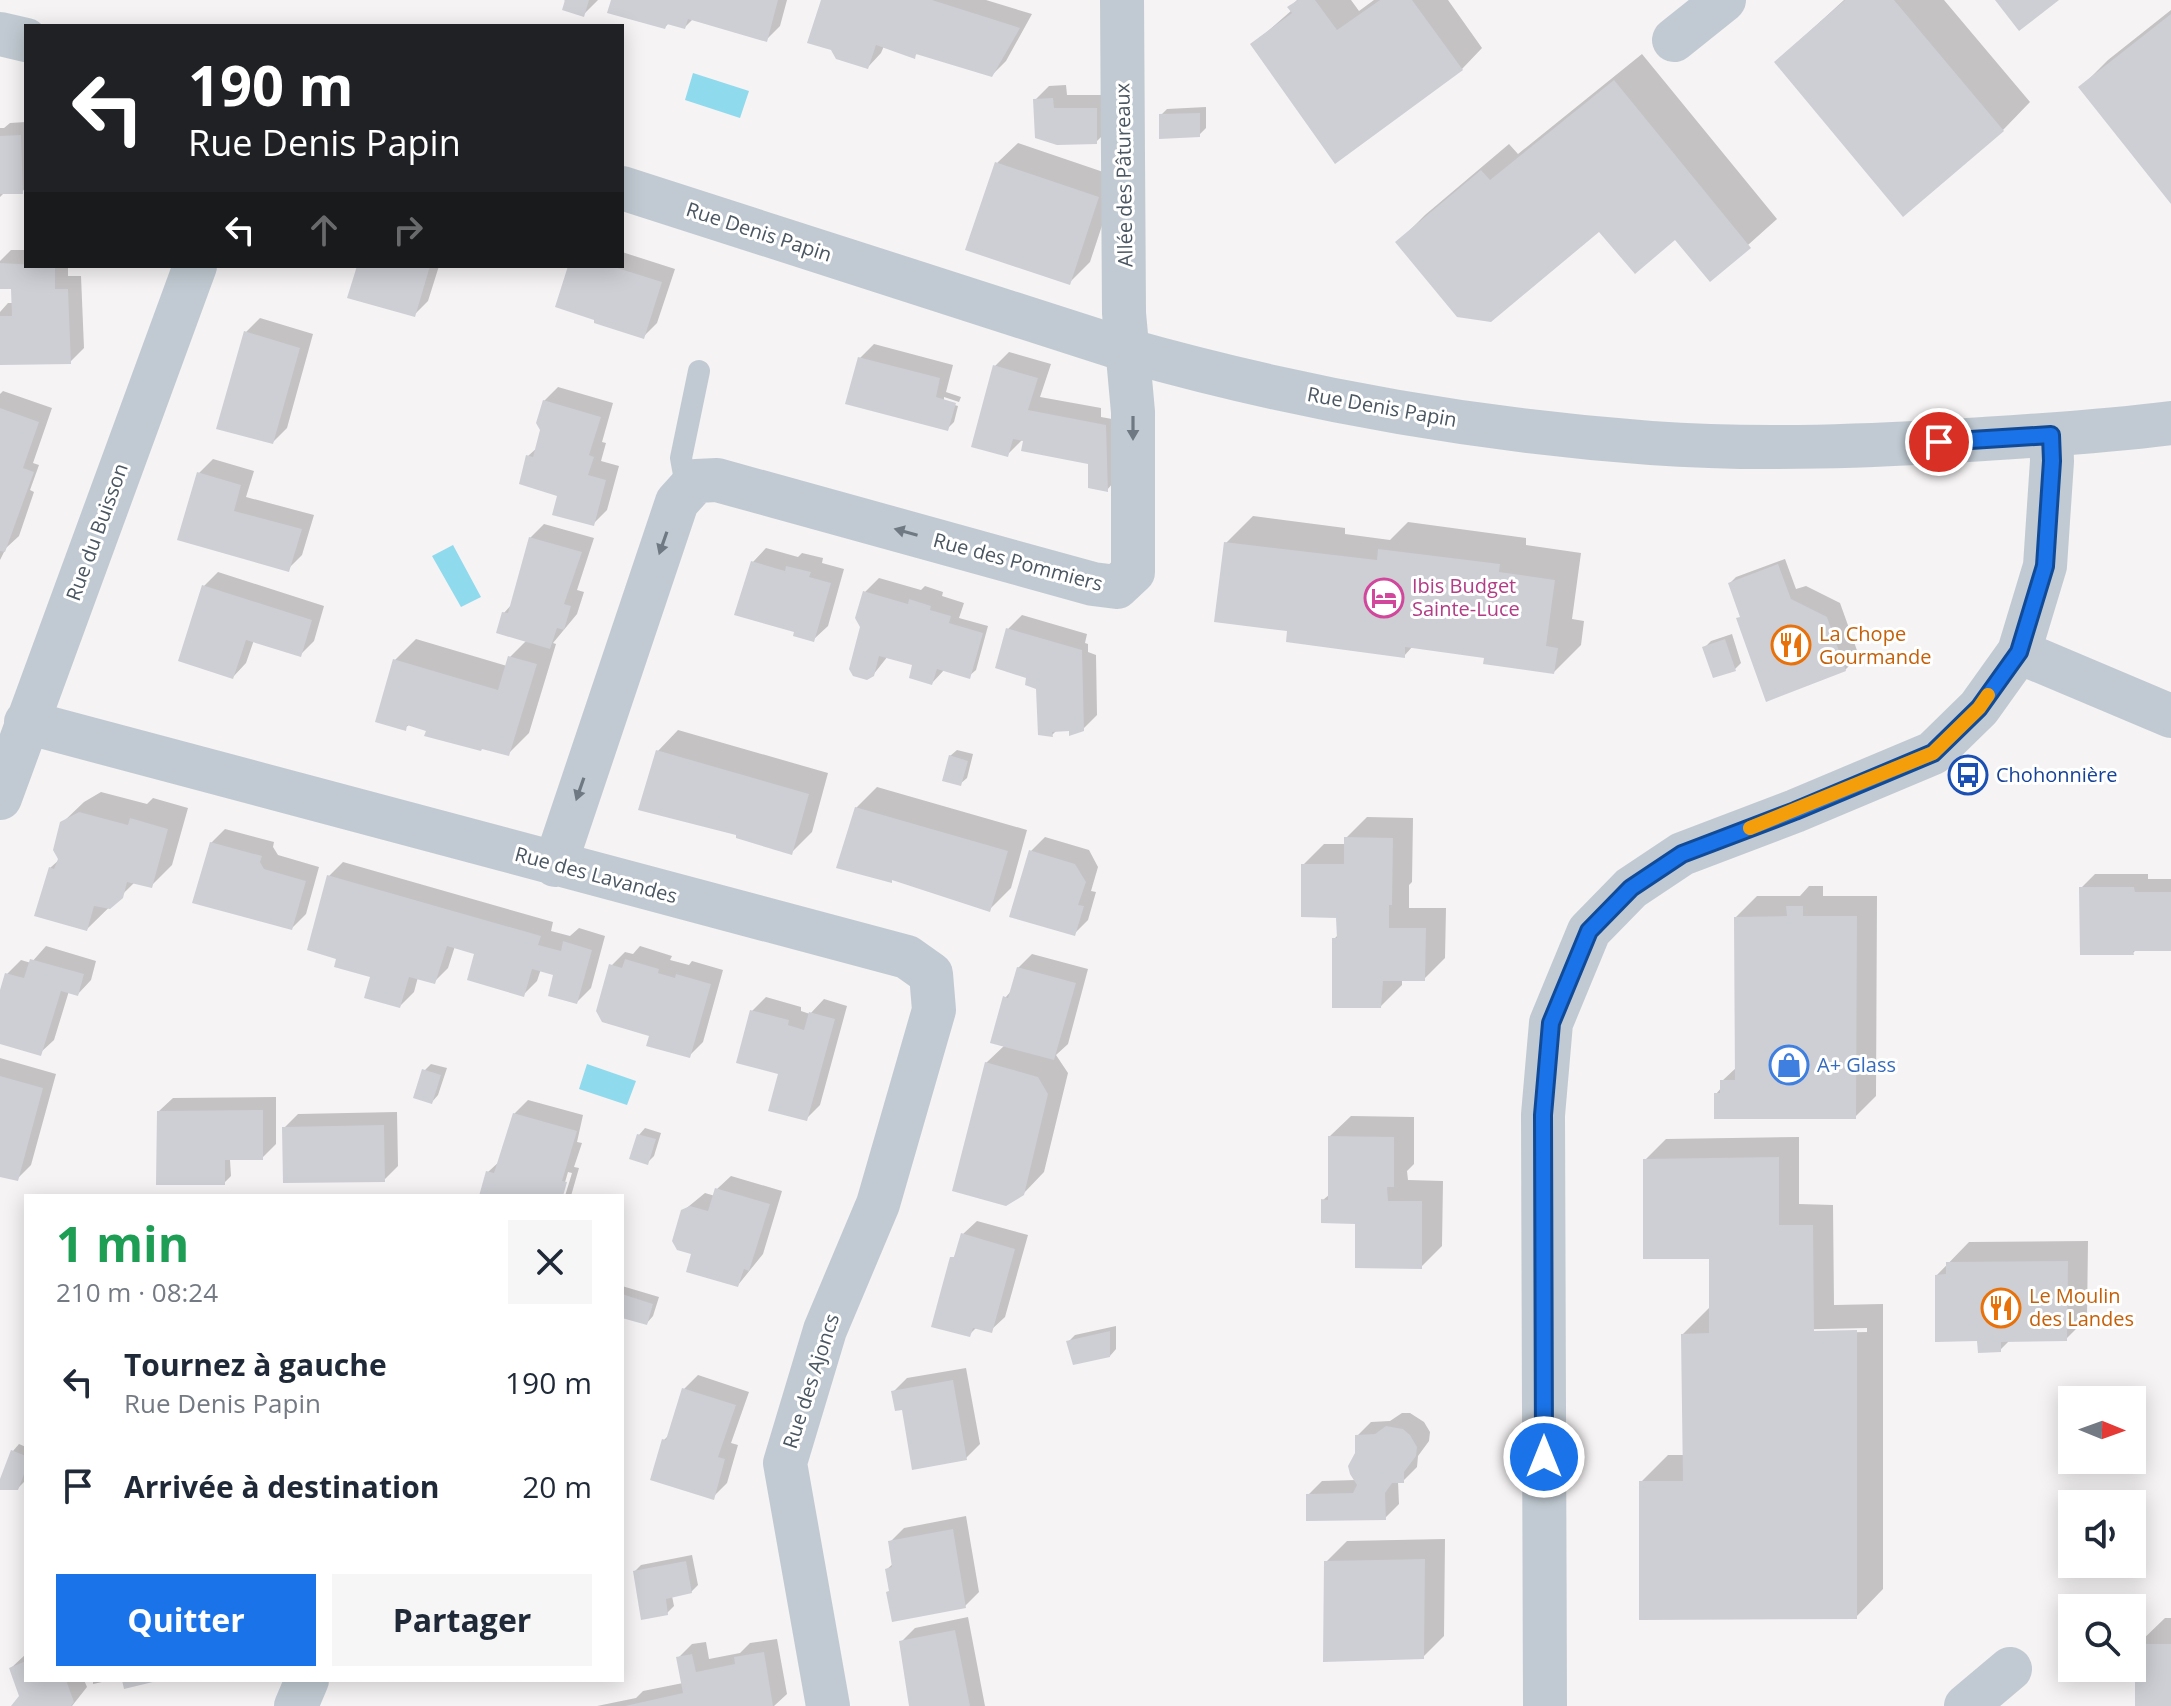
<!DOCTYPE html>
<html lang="fr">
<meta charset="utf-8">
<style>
:root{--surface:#fff;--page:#f6f6f7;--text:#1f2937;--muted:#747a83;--accent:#1a73e8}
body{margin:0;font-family:"Open Sans",sans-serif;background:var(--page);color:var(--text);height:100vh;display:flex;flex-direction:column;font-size:30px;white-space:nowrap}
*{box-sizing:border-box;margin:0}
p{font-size:26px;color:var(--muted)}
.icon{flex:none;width:44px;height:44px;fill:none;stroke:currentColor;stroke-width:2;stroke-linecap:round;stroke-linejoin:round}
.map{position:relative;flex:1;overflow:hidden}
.drawer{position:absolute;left:24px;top:1194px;width:600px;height:488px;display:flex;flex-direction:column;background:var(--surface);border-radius:0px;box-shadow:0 4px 20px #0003}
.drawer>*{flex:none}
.banner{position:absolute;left:24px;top:24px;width:600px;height:244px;border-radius:0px;box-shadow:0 4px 20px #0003;background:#202124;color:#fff;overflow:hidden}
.needle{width:52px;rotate:91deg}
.buttons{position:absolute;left:2058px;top:1386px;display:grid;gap:16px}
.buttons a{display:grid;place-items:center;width:88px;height:88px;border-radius:0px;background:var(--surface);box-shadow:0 4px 20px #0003;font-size:40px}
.pin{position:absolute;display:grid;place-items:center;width:68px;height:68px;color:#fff;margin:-34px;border:4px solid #fff;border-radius:50%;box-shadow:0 2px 8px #0007}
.me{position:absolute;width:88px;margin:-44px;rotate:0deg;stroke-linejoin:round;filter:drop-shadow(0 0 6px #0008)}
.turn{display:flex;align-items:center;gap:28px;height:168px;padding:0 32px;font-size:36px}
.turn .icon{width:104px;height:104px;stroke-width:2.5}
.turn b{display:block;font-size:56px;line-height:68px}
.lanes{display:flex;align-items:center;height:76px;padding:0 32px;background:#0003;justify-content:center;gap:40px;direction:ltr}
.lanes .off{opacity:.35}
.round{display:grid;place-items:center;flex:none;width:84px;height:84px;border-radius:0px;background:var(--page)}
.headline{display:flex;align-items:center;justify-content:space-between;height:136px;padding:0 32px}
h1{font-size:48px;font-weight:700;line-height:60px;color:#1e9e55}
.button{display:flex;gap:16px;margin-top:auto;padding:16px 32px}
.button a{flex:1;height:92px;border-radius:0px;background:var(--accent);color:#fff;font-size:32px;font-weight:700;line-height:92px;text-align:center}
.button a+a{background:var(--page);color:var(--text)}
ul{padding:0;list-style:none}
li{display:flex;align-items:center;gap:24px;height:104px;padding:0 32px}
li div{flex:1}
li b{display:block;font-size:30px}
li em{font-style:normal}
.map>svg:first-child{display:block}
.water{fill:#90daee}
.shadow{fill:#0003;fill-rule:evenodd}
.building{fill:#cdcfd5}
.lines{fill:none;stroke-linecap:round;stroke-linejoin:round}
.service{stroke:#c1cad2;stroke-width:22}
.minor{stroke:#c1cad2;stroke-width:44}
.tertiary{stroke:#c1cad2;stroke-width:44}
.oneway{fill:#6e7983}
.route-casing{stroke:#114b97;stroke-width:20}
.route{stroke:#1a73e8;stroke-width:14}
.slow{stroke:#f59e0b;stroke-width:14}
.labels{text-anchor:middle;stroke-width:6;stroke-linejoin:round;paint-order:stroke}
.street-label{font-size:20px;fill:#4a5661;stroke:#fff}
.hotel-label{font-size:20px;fill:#b23c85;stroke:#fff;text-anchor:start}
.food-label{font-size:20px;fill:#c56008;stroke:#fff;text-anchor:start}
.transit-label{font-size:20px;fill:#164399;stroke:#fff;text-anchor:start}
.shop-label{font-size:20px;fill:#366cbe;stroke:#fff;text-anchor:start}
</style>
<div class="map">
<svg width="2171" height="1706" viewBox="0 0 2171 1706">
<rect width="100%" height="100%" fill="#f5f3f3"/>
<path class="water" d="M693 73 749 91 740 118 685 100Z
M453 545 481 597 461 607 432 556Z
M587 1064 636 1081 627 1105 579 1089Z"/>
<path class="shadow" d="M564 0H598L584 14Z
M613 0H787L780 26 766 40 694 18 685 27 669 23 665 27Z
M823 0H986L1032 14 1006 61 992 75 918 53 914 56 884 46 881 53 868 67Z
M1297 0H1351L1359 11 1374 0H1448L1482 48 1462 69 1252 45 1292 10 1290 7Z
M1844 0H1944L2030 102 2003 130 1776 62Z
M2171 10V200L2081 87 2108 60Z
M1642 54 1777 219 1710 279 1676 237 1599 229 1398 242 1425 215 1509 144 1518 154Z
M1066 85 1067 95H1110V128L1096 142 1035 100 1049 86Z
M1206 107V128L1199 135 1161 115 1167 109Z
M26 122V187L22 192H5L0 197V128H4L10 123Z
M1018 143 1118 177 1090 262 1069 283 997 163Z
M11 250H26V266H68V276H81L84 348 70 362 0 363V312L8 303H13V287H0V261Z
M622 252 675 269 657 323 643 337 570 266H622Z
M359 266H439L428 301 414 315Z
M260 318 313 334 287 428 273 442 246 332Z
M874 344 953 365 946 392 961 397 959 402 944 397V402L958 406 954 422 947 429 860 358Z
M1009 352 1051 364 1040 397 1101 408V417L1112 419 1113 483 1107 490 1090 462 1026 436 1007 455 995 366Z
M558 387 613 403 602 442 606 443 601 461 619 466 607 510 593 524 528 456 538 447 544 401Z
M3 391 52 408 33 463 39 465 30 490 34 492 19 536 6 548 0 560V394Z
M213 459 254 471 246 497 314 515 302 555 288 569 180 538 199 473Z
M1253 516 1345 528V534L1390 540 1408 522 1526 538V545L1581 553 1572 619 1584 621 1581 645 1554 672 1486 656 1413 646 1404 656 1290 630 1226 543Z
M544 524 594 538 577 590 584 592 577 614 553 643 556 644 529 733 509 753 410 724 405 728 395 660 416 639 507 666 510 657 527 640 504 613 512 604 530 538Z
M766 548 798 557 802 553 823 558 822 563 844 569 828 626 814 639 753 562Z
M1785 559 1796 589 1806 586 1840 603 1859 656 1845 670 1742 615 1730 583 1736 577Z
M218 572 324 606 314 641 300 655 254 640 246 663 233 677 204 586Z
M879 578 921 590 925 586 943 592 942 596 964 603 959 618 988 626 976 670 969 676 945 669 932 683 915 664 888 656 873 675 862 627 865 592Z
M1022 615 1087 634 1085 643 1088 644V652L1096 655 1097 715 1083 729 1057 730 1052 735 1038 688 1008 629Z
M1732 634 1741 663 1735 669 1704 648 1711 641Z
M678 730 828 773 812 832 791 853 739 834 658 751Z
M957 750 973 754 967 778 960 784 950 756Z
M877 787 1027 830 1011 888 990 909 856 808Z
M101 792 147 804 153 798 188 808 172 865 151 886 135 882 87 929 50 868 60 859 62 823 84 802Z
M1367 817 1413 818 1412 882 1409 885V908H1446L1445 958 1424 979H1402V985L1381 1006 1334 939 1339 934 1338 916 1303 865 1324 844H1346V838Z
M225 829 274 842 273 847 278 855 319 867 306 914 292 928 211 843Z
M1045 837 1089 850 1098 867 1091 891 1096 892 1088 920 1074 934 1031 851Z
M343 862 553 922 551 931 570 936 579 928 605 936 591 988 577 1002 556 974 541 969 537 981 524 994 476 953 455 946 448 968 434 982 418 977 414 992 400 1006 372 975 339 957 329 876Z
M2095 874H2148V879H2171V949H2137L2133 953 2081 888Z
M1809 886H1823V896H1877L1876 1096 1855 1117 1716 1094 1722 1087V1081L1737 1067 1736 917 1757 896H1800Z
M46 946 96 961 91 980 78 994 69 991 54 1040 40 1053 0 1042V997L7 974 21 960 31 963Z
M640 946 672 956 670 960 689 965 692 961 723 970 703 1042 689 1056 651 1034 611 966 625 952 633 954Z
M1032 954 1088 969 1068 1044 1056 1055 1068 1073 1044 1172 1023 1194 986 1063 1005 1045V998L1012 990 1018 968Z
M766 997 801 1007V1011L810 1014 824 999 847 1006 820 1105 806 1119 781 1073 752 1011Z
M0 1058 56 1074 31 1165 17 1179 0 1175Z
M431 1064 447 1068 438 1095 432 1102 424 1071Z
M276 1097V1144L262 1158 230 1160 231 1176 224 1183 159 1111 173 1098Z
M528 1100 583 1115 577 1142 582 1143 574 1167 579 1168 571 1196H565L572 1173 568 1172 561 1196H481L488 1172 501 1160 514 1114Z
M397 1112 398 1166 384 1180 284 1128 298 1114Z
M1351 1116 1414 1117V1164L1407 1171 1408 1180 1443 1181 1442 1246 1421 1267 1323 1200 1330 1194V1136Z
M645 1128 661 1133 654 1156 647 1163 639 1135Z
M1799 1137V1204L1833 1205 1834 1305 1883 1304V1589L1856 1617 1641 1482 1668 1455H1685L1683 1334 1710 1307 1711 1257 1645 1160 1666 1139ZM1867 1328V1332L1734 1335V1331Z
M731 1176 782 1191 763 1254 738 1285 693 1253 683 1211 705 1193 715 1196 717 1189Z
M977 1221 1028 1235 1005 1317 991 1330 977 1327 969 1335 950 1268 963 1234Z
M2088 1241 2087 1318 2066 1339 2010 1340 2000 1350 1979 1339 1937 1275 1969 1242Z
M622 1286 659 1297 653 1316 647 1323 622 1316Z
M1116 1326V1349L1110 1356 1069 1341 1075 1335Z
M966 1368 980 1444 966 1458 893 1392 907 1378Z
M698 1375 749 1392 731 1443 738 1445 727 1483 713 1497 664 1440 670 1434 684 1389Z
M1402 1413H1410L1424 1422 1430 1432 1429 1441 1418 1456 1417 1467 1403 1481H1398L1399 1504 1385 1518 1308 1495 1322 1481 1356 1480 1357 1436 1371 1422 1390 1421Z
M19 1444 26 1447 24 1482 18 1488H0L13 1451Z
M966 1516 979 1592 965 1606 891 1590 887 1569 894 1563 890 1542 904 1528Z
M1445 1539 1444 1636 1423 1657 1326 1562 1347 1541Z
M692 1555 698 1585 691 1592 672 1596 674 1606 667 1613 635 1571 641 1565Z
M968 1617 985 1706H912L901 1642 915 1628Z
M2165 1618H2171V1706H2137V1645Z
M777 1639 787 1694 774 1706H597L636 1698 643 1691 683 1683 678 1658 692 1644 706 1642 709 1659 740 1653 750 1643Z
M26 1654V1680H84L87 1687 72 1706H14L22 1696 11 1668Z
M93 1680H111L93 1684Z"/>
<path class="building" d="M565 0H589L584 17 562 10Z
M611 0H778L767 42 688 19 685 29 667 24 665 29 607 13Z
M821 0H932L1020 28 992 77 916 54 915 59 876 45 868 69 836 59 831 50 807 43Z
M1298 0H1315L1337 30 1380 0H1412L1463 70 1335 164 1250 44 1292 13 1287 7Z
M1845 0H1894L2004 131 1903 217 1774 62Z
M1995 0H2059L2019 31Z
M2171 14V204L2078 87Z
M1614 80 1751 248 1710 282 1675 240 1635 274 1599 232 1491 322 1457 317 1395 242 1481 170 1490 180Z
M1053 98 1054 108H1097V144L1057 145 1035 138 1033 99Z
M1200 113V137L1159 139V114Z
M21 135 23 194H0V136Z
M995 162 1099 197 1070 285 965 250Z
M0 263 55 266V289H68L71 364 0 365V316H12L11 289H0Z
M357 266H430L415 317 347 298Z
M568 266H611L662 282 644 339 594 323V320L555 307Z
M244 331 300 348 273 444 216 429Z
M858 357 940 378 936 397 956 403 948 431 845 404Z
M993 365 1038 378 1028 410 1106 425 1108 492 1088 488V464L1021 451 1023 441 1013 439 1008 457 971 447Z
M543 400 601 417 589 455 594 457 588 475 606 480 594 526 552 515 557 496 519 484 526 455 533 457 540 430 536 423Z
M0 408 39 422 23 468 34 472 5 552 0 551Z
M197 472 241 485 234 511 302 529 289 572 177 540Z
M529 537 582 552 564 604 571 606 564 630 557 628 550 649 496 633 502 612 508 613Z
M1224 542 1377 560 1378 549 1500 564 1499 572 1555 580 1546 646 1558 648 1554 674 1483 664 1484 658 1405 647V658L1286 642 1287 631 1214 622Z
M751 561 785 571 786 566 811 572 809 577 831 583 814 642 793 636 794 632 734 615Z
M1778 564 1791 599 1827 617 1846 671 1766 702 1736 618 1740 617 1728 583Z
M202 585 312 620 301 657 246 640 233 679 178 661Z
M863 591 908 604 909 599 931 606 930 610 951 616 949 623 983 633 970 679 937 669 932 685 909 678 912 665 879 656 874 676 867 680 853 676 849 669 860 627 855 618Z
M1006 628 1082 650 1084 731 1069 736V731L1052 732 1053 737 1038 735 1036 689 1025 685 1026 678 995 668Z
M1725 639 1736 671 1713 678 1702 647Z
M508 656 537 664 509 756 482 749 481 751 424 736 426 731 407 725 406 731 375 722 393 659 498 690Z
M656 750 809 794 792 855 736 838V835L638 810Z
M949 755 968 761 961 786 942 781Z
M855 807 1008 851 990 912 892 880V883L836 868Z
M79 812 128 825 130 818 168 829 152 888 127 882 123 898 110 909 94 906 87 931 34 916 49 867 54 869 58 859 53 850 60 822Z
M1344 837 1393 838 1392 905H1389V928H1426L1425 981H1383L1381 1008H1332V938H1337L1336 918 1301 917V864H1344Z
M210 842 262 856 260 862 264 869 306 881 292 930 192 903Z
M1029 850 1075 864 1086 882 1078 905 1084 906 1075 936 1009 917Z
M327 875 541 936 538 945 561 951 563 941 592 950 577 1004 548 996 553 975 532 969 524 997 467 980 474 954 447 946 435 984 409 977 400 1008 364 998 370 977 334 967 336 959 307 950Z
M2079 887H2134L2135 892H2171V951H2133L2134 955H2080Z
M1786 906H1803V916H1857L1856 1119H1714V1093H1720V1080H1735L1734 917 1787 916Z
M30 959 84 974 78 996 61 991 41 1056 0 1044V990L5 973 24 978Z
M625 959 659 969 658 973 675 978 676 974 711 984 690 1058 646 1046 649 1036 602 1022 596 1011 609 964 622 968Z
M1017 967 1076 983 1054 1060 990 1043 1003 996 1008 998Z
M750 1010 789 1020 788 1025 804 1030 809 1012 835 1019 807 1121 768 1111 778 1074 736 1063Z
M985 1062 1038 1077 1048 1094 1024 1195 1006 1206 952 1191Z
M422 1069 441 1075 432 1104 413 1098Z
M0 1076 43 1088 18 1181 0 1177Z
M263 1110V1160H225V1185H156L157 1111Z
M513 1113 577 1131 562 1181 567 1182 563 1196H479L486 1171 494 1173Z
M384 1125 385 1182 283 1183 282 1127Z
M637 1134 656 1139 648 1165 629 1159Z
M1328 1136 1394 1137V1187H1387L1388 1201H1422V1269L1355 1268V1224L1321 1223V1199L1328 1200Z
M1779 1157V1225H1813L1814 1331 1857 1330V1619L1639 1620V1481H1683L1681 1334 1709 1333V1259H1643V1159Z
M715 1188 770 1204 749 1271 744 1269 738 1287 686 1272 691 1254 677 1250 672 1241 681 1210 690 1206 708 1211Z
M961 1233 1015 1249 992 1333 973 1328 970 1337 931 1327 950 1257H954Z
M2068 1261 2067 1341 2001 1342V1352L1978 1353 1977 1341 1935 1342V1275L1946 1274V1262Z
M622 1294 653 1304 647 1325 622 1318Z
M1110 1331V1357L1073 1365 1066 1341Z
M953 1380 967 1460 912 1470 902 1410 895 1411 891 1391Z
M682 1388 736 1405 718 1457 725 1459 714 1500 650 1480 662 1439 666 1440Z
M1386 1426 1403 1429 1410 1435 1417 1447 1416 1456 1404 1472V1483H1392L1385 1493 1386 1520 1306 1521V1494L1353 1493 1357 1485 1350 1474 1348 1466 1355 1453V1435L1375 1434Z
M11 1450 26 1456V1469L18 1490H0V1479Z
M953 1529 966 1608 892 1622 886 1592 889 1591 885 1569 892 1567 888 1541Z
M1425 1559 1424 1659 1323 1662 1324 1561Z
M686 1561 692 1593 666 1599 668 1615 641 1620 633 1571Z
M955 1630 970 1706H909L899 1641Z
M2135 1644H2171V1706H2135Z
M764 1652 773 1706H625L683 1693 676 1657 692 1654 696 1672 735 1664 734 1657Z
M26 1661V1680H66L74 1702 71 1706H11L19 1696 9 1668Z
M122 1680H157V1681L124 1689Z"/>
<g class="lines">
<path class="service" d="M687 491 681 458 699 371"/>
<path class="minor" d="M1674 40 1724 0
M2019 652 2171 716
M26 722 907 957 931 974 934 1010 878 1204 825 1330 785 1463 828 1706
M0 798 195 266
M555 865 677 502 696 481 717 480 1093 584 1117 587 1133 572V412L1124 313 1122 0
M296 1706 307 1680
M1545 1706 1543 1115 1551 1023 1589 931 1631 888 1682 854 1795 811 1933 753 1979 708 2019 652 2045 566 2052 461 2051 435
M1966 1706 2010 1669"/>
<path class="tertiary" d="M0 34 26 40
M622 188 1126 350C1296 398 1474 430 1651 443 1761 451 1874 446 1984 439 2046 435 2109 431 2171 423"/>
</g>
<defs><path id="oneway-solid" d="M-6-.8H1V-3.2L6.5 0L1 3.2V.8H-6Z" transform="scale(2)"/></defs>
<g class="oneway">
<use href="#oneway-solid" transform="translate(1133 428) rotate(90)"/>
<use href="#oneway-solid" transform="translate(906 532) rotate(-164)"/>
<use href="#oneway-solid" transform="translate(663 543) rotate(109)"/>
<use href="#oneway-solid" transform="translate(580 789) rotate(109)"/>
</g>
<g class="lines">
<g class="route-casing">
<path id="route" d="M1544 1457 1543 1115 1551 1023 1589 931 1631 888 1682 854 1795 811 1933 753 1979 708 2019 652 2045 566 2052 461 2051 435 1939 442"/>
</g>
<use href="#route" class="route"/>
<path class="slow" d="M1750 828 1933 753 1979 708 1988 695"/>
</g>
<defs>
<g id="hotel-ring" transform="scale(2)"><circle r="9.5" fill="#fff" stroke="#d1479c" stroke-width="1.5"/><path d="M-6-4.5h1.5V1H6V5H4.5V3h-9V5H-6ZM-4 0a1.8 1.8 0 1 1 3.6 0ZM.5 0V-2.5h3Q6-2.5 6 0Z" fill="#d1479c"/></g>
<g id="restaurant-ring" transform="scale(2)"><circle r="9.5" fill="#fff" stroke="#e8710a" stroke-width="1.5"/><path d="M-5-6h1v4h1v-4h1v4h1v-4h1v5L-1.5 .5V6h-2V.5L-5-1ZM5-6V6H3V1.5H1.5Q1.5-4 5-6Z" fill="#e8710a"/></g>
<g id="bus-ring" transform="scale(2)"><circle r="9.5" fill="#fff" stroke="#1a4fb4" stroke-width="1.5"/><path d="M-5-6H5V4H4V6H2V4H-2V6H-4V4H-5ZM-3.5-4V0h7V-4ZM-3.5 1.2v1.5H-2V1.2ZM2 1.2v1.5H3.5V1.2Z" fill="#1a4fb4"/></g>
<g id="shop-ring" transform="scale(2)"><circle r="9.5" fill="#fff" stroke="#3f7fe0" stroke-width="1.5"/><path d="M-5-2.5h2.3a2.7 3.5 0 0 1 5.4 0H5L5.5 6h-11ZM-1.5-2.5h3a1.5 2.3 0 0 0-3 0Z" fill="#3f7fe0"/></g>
</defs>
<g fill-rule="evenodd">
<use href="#hotel-ring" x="1384" y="598"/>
<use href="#restaurant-ring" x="1791" y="645"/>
<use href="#bus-ring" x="1968" y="775"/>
<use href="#shop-ring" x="1789" y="1065"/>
<use href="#restaurant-ring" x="2001" y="1308"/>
</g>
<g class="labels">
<g class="street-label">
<text transform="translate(1124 175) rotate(-91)" y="7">Allée des Pâtureaux</text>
<text transform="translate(759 232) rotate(18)" y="7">Rue Denis Papin</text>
<text transform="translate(1382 407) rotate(10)" y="7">Rue Denis Papin</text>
<text transform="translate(97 532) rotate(-70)" y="7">Rue du Buisson</text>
<text transform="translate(1018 562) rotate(15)" y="7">Rue des Pommiers</text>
<text transform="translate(596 875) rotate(15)" y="7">Rue des Lavandes</text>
<text transform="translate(811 1381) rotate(-72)" y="7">Rue des Ajoncs</text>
</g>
<g class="hotel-label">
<text x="1412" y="593">Ibis Budget<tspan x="1412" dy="23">Sainte-Luce</tspan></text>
</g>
<g class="food-label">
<text x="1819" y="641">La Chope<tspan x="1819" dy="23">Gourmande</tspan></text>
<text x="2029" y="1303">Le Moulin<tspan x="2029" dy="23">des Landes</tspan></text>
</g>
<g class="transit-label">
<text x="1996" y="782">Chohonnière</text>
</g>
<g class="shop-label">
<text x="1817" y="1072">A+ Glass</text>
</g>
</g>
</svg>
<div class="buttons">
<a><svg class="needle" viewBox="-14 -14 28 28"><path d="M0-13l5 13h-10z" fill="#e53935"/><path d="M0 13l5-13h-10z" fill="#747a83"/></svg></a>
<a><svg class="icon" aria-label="sound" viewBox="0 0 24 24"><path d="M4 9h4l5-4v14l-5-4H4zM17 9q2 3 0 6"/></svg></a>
<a><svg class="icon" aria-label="search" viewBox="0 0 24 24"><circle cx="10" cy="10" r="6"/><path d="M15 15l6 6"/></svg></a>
</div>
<div class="pin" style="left:1939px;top:442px;background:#d93025"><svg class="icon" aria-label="arrive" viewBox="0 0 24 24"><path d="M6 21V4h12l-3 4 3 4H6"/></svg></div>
<svg class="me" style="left:1544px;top:1457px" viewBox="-20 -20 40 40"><circle r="17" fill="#1a73e8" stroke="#fff" stroke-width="3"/><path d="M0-11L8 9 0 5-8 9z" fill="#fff"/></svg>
<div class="banner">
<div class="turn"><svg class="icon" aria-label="left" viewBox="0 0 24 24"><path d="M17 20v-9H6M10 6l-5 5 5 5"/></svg><div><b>190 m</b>Rue Denis Papin</div></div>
<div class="lanes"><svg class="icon" aria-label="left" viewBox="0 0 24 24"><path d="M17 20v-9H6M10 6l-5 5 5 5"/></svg><svg class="icon off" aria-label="ahead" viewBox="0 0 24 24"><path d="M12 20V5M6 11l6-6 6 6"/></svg><svg class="icon off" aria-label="right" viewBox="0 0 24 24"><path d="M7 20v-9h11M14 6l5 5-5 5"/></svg></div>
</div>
<section class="drawer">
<div class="headline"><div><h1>1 min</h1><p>210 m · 08:24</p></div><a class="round"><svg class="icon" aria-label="close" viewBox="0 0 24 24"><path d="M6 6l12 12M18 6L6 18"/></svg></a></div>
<ul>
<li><svg class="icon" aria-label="left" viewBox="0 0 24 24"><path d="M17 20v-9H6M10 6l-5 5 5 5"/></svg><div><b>Tournez à gauche</b><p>Rue Denis Papin</p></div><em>190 m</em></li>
<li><svg class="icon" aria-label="arrive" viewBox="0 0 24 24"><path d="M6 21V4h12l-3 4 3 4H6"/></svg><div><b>Arrivée à destination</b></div><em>20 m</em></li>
</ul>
<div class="button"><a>Quitter</a><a>Partager</a></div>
</section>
</div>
